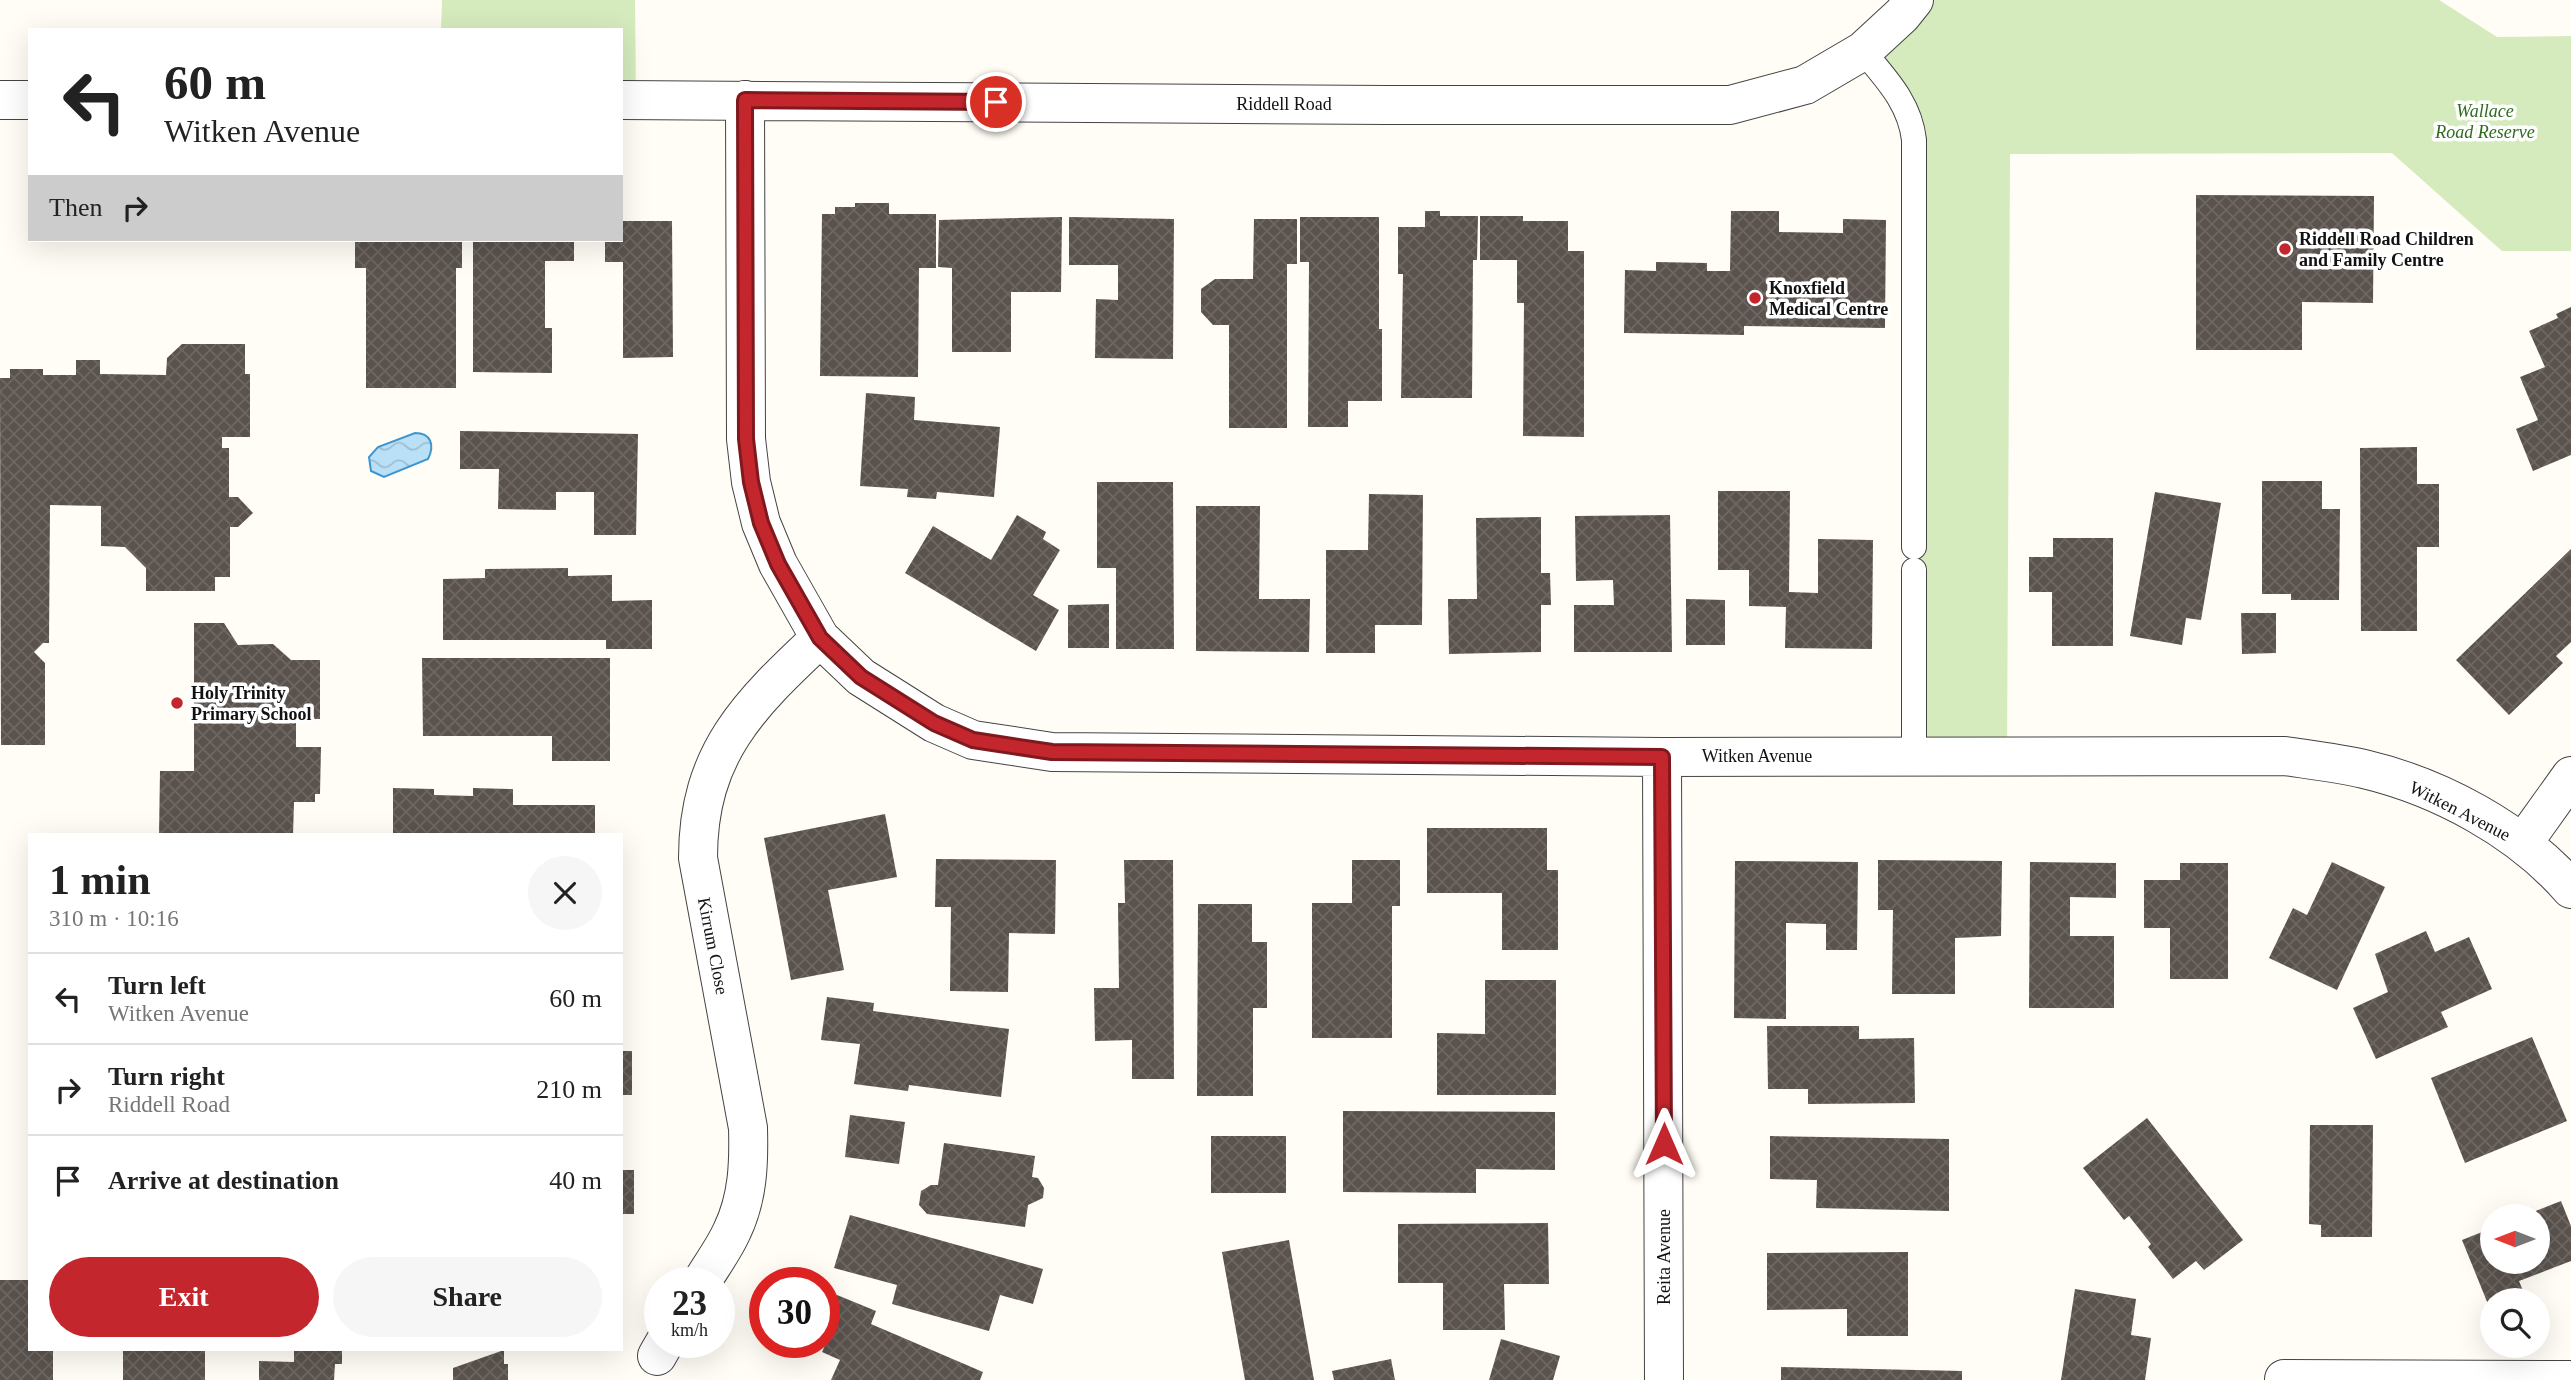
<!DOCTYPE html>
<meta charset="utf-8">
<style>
:root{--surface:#fff;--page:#f6f6f6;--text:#222;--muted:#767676;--line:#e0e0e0;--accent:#c4262e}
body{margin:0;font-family:Georgia,serif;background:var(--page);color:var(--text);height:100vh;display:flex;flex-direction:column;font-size:26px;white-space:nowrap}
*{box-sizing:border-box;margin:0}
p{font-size:23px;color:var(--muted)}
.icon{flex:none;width:38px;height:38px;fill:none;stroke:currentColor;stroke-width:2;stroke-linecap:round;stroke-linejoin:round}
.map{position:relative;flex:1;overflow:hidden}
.drawer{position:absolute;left:28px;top:833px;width:595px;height:518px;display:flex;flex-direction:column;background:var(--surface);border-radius:0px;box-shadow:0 7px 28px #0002}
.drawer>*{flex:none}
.guide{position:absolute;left:28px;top:28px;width:595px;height:214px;border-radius:0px;box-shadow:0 7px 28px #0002;background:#fff;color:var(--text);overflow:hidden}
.needle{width:46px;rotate:270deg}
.controls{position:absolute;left:2480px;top:1204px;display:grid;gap:14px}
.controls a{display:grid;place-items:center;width:70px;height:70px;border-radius:50%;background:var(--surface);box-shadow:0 7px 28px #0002;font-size:35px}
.speed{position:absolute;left:644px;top:1267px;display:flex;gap:14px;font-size:35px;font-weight:700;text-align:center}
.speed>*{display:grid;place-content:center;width:91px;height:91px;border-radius:50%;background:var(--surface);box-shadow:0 7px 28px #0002;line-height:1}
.speed small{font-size:18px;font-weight:400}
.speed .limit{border:10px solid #d22;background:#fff;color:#111}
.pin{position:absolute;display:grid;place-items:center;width:60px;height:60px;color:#fff;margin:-30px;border:4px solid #fff;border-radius:50%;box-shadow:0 2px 7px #0007}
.me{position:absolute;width:77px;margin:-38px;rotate:0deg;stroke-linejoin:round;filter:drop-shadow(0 0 5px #0008)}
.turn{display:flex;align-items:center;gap:24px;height:147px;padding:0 21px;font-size:32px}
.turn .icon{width:91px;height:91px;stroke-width:2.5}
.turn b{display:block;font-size:49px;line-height:60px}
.then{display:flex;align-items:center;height:66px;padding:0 21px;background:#0003;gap:14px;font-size:26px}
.round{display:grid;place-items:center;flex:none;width:74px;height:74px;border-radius:37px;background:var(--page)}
.headline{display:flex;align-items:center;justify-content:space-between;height:119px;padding:0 21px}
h1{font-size:42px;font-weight:800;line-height:52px}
.cta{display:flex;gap:14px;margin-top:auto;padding:14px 21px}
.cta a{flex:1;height:80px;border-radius:42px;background:var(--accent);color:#fff;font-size:28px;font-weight:800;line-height:80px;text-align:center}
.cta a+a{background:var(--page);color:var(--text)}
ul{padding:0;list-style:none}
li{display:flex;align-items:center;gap:21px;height:91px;padding:0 21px;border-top:2px solid var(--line)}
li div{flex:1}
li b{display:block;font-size:26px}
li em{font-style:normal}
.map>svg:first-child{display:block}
.grass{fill:#d5ebbd}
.water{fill:url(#water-waves);stroke:#3f96cf;stroke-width:2}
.building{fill:url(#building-cross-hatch)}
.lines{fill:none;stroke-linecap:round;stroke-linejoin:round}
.lane-casing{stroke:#444;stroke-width:26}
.street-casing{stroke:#444;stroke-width:40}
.lane{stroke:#fff;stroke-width:24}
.street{stroke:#fff;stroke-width:38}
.route-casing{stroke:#7f191e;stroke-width:18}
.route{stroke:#c4262e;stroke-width:12}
.poi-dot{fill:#c4262e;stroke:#fff;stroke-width:2.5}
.labels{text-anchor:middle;stroke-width:7;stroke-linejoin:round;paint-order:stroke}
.street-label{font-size:18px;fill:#111;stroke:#fff}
.park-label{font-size:18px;font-style:italic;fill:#2f6b1f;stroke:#fff}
.poi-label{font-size:18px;font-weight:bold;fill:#111;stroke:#fff;text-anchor:start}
</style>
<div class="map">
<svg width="2571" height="1380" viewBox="0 0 2571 1380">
<defs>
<pattern id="water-waves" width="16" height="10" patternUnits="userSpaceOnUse" patternTransform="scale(1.75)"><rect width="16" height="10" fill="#b9e0f7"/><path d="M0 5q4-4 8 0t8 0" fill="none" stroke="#9ebfd3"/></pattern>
<pattern id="building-cross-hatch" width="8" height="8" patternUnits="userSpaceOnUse" patternTransform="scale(1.75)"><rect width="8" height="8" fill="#5a524d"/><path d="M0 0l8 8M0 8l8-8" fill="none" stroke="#6d6662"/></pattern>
</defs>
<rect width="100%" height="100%" fill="#fffdf5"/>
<path class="grass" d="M442 0H635L636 100H621V30H441Z
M1914 0H2439L2497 37 2571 36V251H2502L2392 153 2010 154 2007 755 1914 756V140L1863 51Z"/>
<path class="water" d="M415 433C431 433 435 445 428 459L384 477 371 471 369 457 378 447Z"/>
<path class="building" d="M2196 195 2374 196 2373 303 2302 302V350H2196Z
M855 203H889V214H936V268H919L918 377 820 376 822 214H835V207H855Z
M1425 211H1440V216H1478L1477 260H1473L1472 398H1401L1403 274H1398V227H1425Z
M1731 211H1779V232L1843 233V219L1886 220 1885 328 1744 326V335L1624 333 1625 270 1656 271V262L1707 263V271H1730Z
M1480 216H1523V221H1568V251H1584V437L1523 436 1524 303H1517V260H1480Z
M1062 217 1061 292H1011V352H952V268L938 267 939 220Z
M1069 217 1174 219 1173 359 1095 358 1096 299 1118 300V265H1069Z
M1300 217H1379V329H1382V401H1348V427H1308L1309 262H1300Z
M1254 219H1297V264H1287V428H1229V325H1213L1201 312V289L1215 279H1253Z
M621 221H672L673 357 623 358V262H605V240H621Z
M355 240H462V268H456V388H366V268H355Z
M473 240H574V261H545V328H552V373L473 372Z
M2571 307V455L2533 471 2516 429 2538 420 2520 377 2545 367 2529 331 2558 318 2556 314Z
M182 344H245V374H250V437H222V448H229V497H238L253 513 238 527H230V577H215V591H146V568L125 547 101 546V506L50 505 49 643H43L34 652 45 663V745H1L0 378H10V369H43V375H76V360H100V374L166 375 167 358Z
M866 393 915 397 914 420 1000 427 994 497 937 492 936 499 907 497 908 489 860 486Z
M460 431 638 434 636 535H594V492H556V510L498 509 499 469H460Z
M2417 447V484H2439V547H2417V631H2361L2360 448Z
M2262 481H2322V509H2340L2339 600H2291V594H2262Z
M1097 482H1173L1174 649H1116V568H1097Z
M1718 491H1790L1789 592 1818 593V539L1873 540 1872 649 1785 648 1786 607 1749 606V570H1718Z
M2155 492 2221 503 2201 620 2186 618 2182 645 2130 636Z
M1369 494 1423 495 1422 625H1375V653H1326V550H1368Z
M1196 506H1260L1259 599H1310L1309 652 1196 651Z
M1017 515 1046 532 1043 539 1060 550 1033 595 1059 610 1036 651 905 573 933 526 991 560Z
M1670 515 1672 652H1574V605H1614L1613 580 1576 581 1575 516Z
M1541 517V573H1550L1551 605H1541V652L1449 654 1448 599H1477L1476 518Z
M2053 538H2113V646H2052V592H2029V557H2053Z
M2571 549V642L2556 656 2563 663 2509 715 2456 660Z
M568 568V576L612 575V601L652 600V649H606V640H443V579L485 578V569Z
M1686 599 1725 600V645H1686Z
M1109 604V648H1068V605Z
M2241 613H2276V653L2242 654Z
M194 623H224L238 645 273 644 291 660H320V719H296V747H321L320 794H315V802H294L293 835H159L160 771H194Z
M422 658H610V761H552V736H423Z
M393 788 434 789V795L473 796V788L513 789V805H595V835H393Z
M885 814 897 877 828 890 844 970 791 980 764 838Z
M1427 828H1547V870H1558V950H1502V893H1427Z
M936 859 1056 860 1055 934 1009 933 1008 992 950 991 951 907H935Z
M1124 860H1173L1174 1079H1132V1040L1095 1041 1094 988H1119L1118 903H1125Z
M1352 860H1400V906H1392V1038H1312V903H1352Z
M1878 860 2002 861 2001 936 1955 938V994H1892L1893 910H1878Z
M1735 861 1858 862 1857 950H1826V924L1786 923V1019L1734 1018Z
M2030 862 2116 863V898L2070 897V936H2114V1008H2029Z
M2332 862 2385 887 2337 990 2269 958 2293 908 2307 915Z
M2180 863H2228V979H2170V928H2144V880H2180Z
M1198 904H1252V942H1267V1008H1253V1096H1197Z
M2426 931 2435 952 2469 937 2492 989 2441 1012 2448 1027 2376 1059 2353 1008 2388 992 2375 954Z
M1485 980H1556V1095H1437V1033L1485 1034Z
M827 997 874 1003 873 1011 1009 1029 1001 1097 909 1085 908 1091 854 1084 860 1044 821 1040Z
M1767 1026H1859V1039L1914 1038 1915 1103 1808 1104V1089H1768Z
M2532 1037 2567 1121 2465 1163 2431 1078Z
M621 1051H632V1095H621Z
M1343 1111 1555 1112V1170L1476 1169V1193L1343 1192Z
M850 1115 905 1122 899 1164 845 1157Z
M2147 1118 2243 1240 2204 1270 2196 1261 2173 1279 2148 1247 2151 1244 2129 1216 2124 1220 2083 1168Z
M2310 1125H2373L2372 1237H2321V1225L2309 1224Z
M1211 1136H1286V1193H1211Z
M1770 1136 1949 1139V1211L1816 1208 1817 1180 1770 1179Z
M944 1143 1035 1156 1032 1177 1038 1178 1044 1188 1043 1198 1028 1205 1025 1227 927 1214 919 1205 921 1191 931 1185H938Z
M621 1170H634V1214H621Z
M2561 1201 2571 1226V1261L2519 1281 2526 1298 2492 1300V1314L2462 1240 2492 1228V1262H2538V1216H2523Z
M850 1215 1043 1269 1033 1304 1000 1295 989 1331 892 1304 897 1285 834 1268Z
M1548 1223 1549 1284H1504L1505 1330H1443V1283H1398V1224Z
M1289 1240 1314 1380H1245L1222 1252Z
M1908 1252V1336H1847V1309L1767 1310V1253Z
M0 1280H30V1349H53V1380H0Z
M2075 1289 2136 1299 2131 1335 2151 1338 2145 1380H2061Z
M837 1295 876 1311 871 1324 983 1372 980 1380H831L840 1360 822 1352 828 1339 824 1338V1328Z
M1501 1339 1560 1356 1553 1380H1489Z
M123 1349H205V1380H123Z
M294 1349H342V1364H335L334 1380H259V1361L294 1362Z
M504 1350V1364H508V1380H453V1368Z
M1391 1359 1395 1380H1334L1332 1371Z
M1781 1367 1962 1371V1380H1781Z"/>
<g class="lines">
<g class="lane-casing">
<path id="lane" d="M1863 51C1886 79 1910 103 1914 140V547
M1914 756V570"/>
</g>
<g class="street-casing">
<path id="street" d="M0 100H30
M621 100 1387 105H1730L1805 85 1863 51 1902 15 1914 0
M745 100 746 439 751 482 761 523 778 564 820 638 861 677 934 723 973 740 1052 752 1662 757 2285 756C2312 760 2338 763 2364 769 2440 787 2520 830 2571 889
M1662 757 1664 1380
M2523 843 2571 776
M701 1283C711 1266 724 1249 732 1231 748 1198 749 1163 748 1128L698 858C698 753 749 705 820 638
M657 1356 665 1342
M2284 1379 2571 1380"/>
</g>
<use href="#lane" class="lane"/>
<use href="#street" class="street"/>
</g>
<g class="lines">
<g class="route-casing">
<path id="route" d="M996 102 745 100 746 439 751 482 761 523 778 564 820 638 861 677 934 723 973 740 1052 752 1662 757 1664 1144"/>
</g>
<use href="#route" class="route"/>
</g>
<g class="poi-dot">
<circle cx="2285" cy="249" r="7"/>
<circle cx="1755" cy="298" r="7"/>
<circle cx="177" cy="703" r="7"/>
</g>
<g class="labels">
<g class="street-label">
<text x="1284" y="110">Riddell Road</text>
<text x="1757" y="762">Witken Avenue</text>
<text transform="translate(2460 811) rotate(27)" y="6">Witken Avenue</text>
<text transform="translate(713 946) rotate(79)" y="6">Kirrum Close</text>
<text transform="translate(1664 1257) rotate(-90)" y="6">Reita Avenue</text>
</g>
<g class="park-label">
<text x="2485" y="117">Wallace<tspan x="2485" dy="21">Road Reserve</tspan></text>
</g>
<g class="poi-label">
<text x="2299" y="245">Riddell Road Children<tspan x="2299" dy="21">and Family Centre</tspan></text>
<text x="1769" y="294">Knoxfield<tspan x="1769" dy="21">Medical Centre</tspan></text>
<text x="191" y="699">Holy Trinity<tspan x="191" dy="21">Primary School</tspan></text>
</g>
</g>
</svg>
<div class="controls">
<a><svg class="needle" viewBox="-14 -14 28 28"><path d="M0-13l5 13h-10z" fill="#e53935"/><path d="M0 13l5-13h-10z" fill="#767676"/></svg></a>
<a><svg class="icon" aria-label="search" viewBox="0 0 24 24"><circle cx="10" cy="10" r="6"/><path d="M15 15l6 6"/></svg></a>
</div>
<div class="speed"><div>23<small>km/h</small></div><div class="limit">30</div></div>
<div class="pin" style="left:996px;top:102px;background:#d93025"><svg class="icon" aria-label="arrive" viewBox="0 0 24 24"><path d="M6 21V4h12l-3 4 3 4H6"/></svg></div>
<svg class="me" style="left:1664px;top:1144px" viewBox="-20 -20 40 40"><path d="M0-17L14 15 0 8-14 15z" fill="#c4262e" stroke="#fff" stroke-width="4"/></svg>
<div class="guide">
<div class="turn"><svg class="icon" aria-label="left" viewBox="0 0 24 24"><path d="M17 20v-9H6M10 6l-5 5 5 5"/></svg><div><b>60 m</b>Witken Avenue</div></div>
<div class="then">Then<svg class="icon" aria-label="right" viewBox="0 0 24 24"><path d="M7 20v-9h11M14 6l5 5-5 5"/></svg></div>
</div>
<section class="drawer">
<div class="headline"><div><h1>1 min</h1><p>310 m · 10:16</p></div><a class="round"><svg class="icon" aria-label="close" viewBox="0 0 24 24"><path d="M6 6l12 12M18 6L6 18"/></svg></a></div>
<ul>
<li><svg class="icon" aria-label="left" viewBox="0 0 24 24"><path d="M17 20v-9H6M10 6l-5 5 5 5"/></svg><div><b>Turn left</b><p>Witken Avenue</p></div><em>60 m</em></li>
<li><svg class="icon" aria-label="right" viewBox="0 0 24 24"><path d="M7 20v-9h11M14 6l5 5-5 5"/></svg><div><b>Turn right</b><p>Riddell Road</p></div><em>210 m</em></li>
<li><svg class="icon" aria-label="arrive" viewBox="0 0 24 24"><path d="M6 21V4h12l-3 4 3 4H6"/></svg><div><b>Arrive at destination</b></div><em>40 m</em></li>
</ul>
<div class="cta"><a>Exit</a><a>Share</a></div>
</section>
</div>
